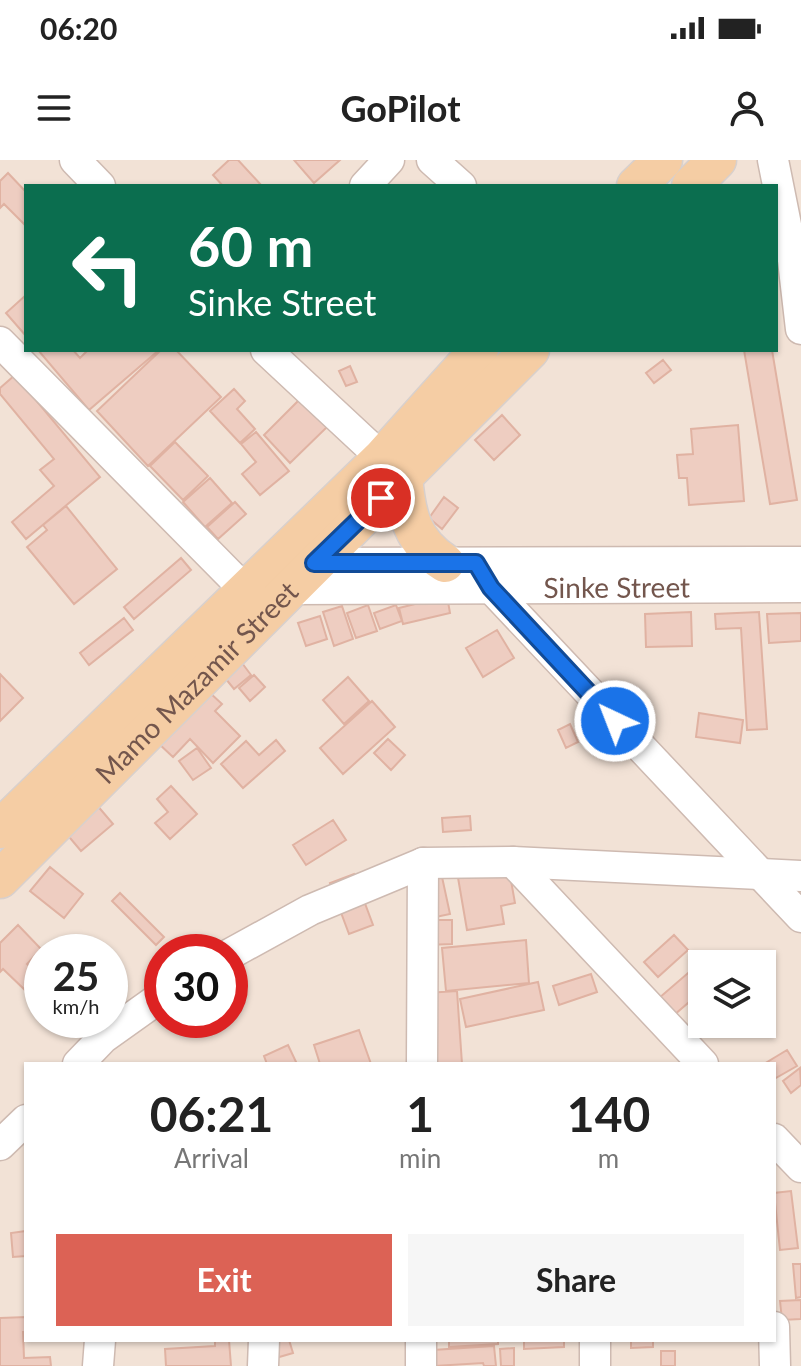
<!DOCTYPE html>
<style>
:root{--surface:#fff;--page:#f6f6f6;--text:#222;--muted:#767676;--accent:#dc6255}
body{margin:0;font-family:Lato,sans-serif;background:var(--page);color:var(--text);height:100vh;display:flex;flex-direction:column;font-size:30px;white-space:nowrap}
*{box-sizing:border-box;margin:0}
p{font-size:26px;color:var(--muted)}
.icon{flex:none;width:44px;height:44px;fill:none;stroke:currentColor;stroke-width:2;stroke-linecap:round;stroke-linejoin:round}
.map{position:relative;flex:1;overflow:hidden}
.details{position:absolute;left:24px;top:902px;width:752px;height:280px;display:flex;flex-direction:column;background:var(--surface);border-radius:0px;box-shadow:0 2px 6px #0004}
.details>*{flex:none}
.top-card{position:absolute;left:24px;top:24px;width:754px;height:168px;border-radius:0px;box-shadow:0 2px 6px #0004;background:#0b6e4f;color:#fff;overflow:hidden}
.fabs{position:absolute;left:688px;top:790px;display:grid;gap:16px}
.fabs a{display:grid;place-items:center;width:88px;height:88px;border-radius:0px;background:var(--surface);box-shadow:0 2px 6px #0004;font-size:40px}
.speed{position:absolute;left:24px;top:774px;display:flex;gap:16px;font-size:40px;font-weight:700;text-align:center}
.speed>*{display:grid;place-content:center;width:104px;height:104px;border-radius:50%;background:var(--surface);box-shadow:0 2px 6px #0004;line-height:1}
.speed small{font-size:20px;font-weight:400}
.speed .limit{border:12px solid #d22;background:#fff;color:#111}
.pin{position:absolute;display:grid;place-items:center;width:68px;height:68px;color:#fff;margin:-34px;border:4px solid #fff;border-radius:50%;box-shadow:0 2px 8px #0007}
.me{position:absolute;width:88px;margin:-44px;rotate:317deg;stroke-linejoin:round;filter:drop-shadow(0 0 6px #0008)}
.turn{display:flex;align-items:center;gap:28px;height:168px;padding:0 32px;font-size:36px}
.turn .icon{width:104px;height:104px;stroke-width:2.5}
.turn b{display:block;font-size:56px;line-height:68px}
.eta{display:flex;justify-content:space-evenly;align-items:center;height:136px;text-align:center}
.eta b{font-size:48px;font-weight:700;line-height:56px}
.primary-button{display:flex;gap:16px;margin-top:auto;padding:16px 32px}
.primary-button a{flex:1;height:92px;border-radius:0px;background:var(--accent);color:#fff;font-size:32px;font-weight:700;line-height:92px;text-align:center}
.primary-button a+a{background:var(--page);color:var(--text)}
.status{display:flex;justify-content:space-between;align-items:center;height:56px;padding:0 40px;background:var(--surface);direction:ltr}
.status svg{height:22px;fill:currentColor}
header{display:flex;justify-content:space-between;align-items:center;height:104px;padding:0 32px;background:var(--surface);font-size:36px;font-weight:700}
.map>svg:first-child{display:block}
.residential{fill:#f2e2d6;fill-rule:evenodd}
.building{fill:#eecdc1;stroke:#e0b2a2;stroke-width:2}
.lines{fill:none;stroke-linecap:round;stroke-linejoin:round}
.minor-casing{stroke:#cebab1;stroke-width:33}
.major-casing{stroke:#d8d0cd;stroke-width:41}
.minor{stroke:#fff;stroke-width:30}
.major{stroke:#f5cda4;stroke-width:38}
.route-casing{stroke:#114b97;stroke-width:20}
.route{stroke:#1a73e8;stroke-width:14}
.labels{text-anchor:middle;stroke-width:7;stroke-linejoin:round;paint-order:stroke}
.street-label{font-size:28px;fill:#73564d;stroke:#fef5ed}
</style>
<div class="status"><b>06:20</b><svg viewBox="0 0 49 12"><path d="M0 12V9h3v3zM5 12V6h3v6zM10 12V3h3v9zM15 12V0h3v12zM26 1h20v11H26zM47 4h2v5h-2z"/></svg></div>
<header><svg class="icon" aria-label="menu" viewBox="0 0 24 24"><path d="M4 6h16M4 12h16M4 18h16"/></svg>GoPilot<svg class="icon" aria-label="person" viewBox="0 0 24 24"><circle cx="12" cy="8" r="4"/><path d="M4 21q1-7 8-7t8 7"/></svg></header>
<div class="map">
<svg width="801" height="1206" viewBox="0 0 801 1206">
<rect width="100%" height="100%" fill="#fbf1e7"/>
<path class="residential" d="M0 0H801V1206H0ZM26 26H776V190H26ZM42 792H110V860H42ZM162 792H230V860H162ZM702 804H762V864H702ZM26 904H774V1180H26Z"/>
<path class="building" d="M229 0H238L262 26H223L213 15Z
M294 0H340L314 23Z
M8 13 26 32V66L4 44 0 48V21Z
M26 135V176L6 153Z
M38 190H73L80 198 88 190H159L89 250Z
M161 190H176L221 237 148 306 97 251Z
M744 190H772L797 340 770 344Z
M663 200 671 210 654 223 646 213Z
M350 206 357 222 346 226 339 211Z
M15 215 100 317 26 379 12 362 54 326 40 310 54 299 0 234V228Z
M234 229 245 241 237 249 255 269 240 283 210 251Z
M300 239 327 267 290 303 264 275Z
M502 255 520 275 494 300 475 280Z
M738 265 744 341 689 345 687 318H679L677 295 693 294 691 269Z
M256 272 289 311 260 335 242 314 256 302 241 284Z
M175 282 208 316 183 340 150 306Z
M210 318 232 343 205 367 183 342Z
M444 337 458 348 442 369 429 358Z
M235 342 246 354 218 379 207 367Z
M66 346 117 409 74 444 27 387 47 370 43 365Z
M181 398 191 410 134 459 124 447Z
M447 436 450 453 403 464 399 448Z
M368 445 377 471 356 478 347 453Z
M396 445 402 461 380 469 374 453Z
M342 446 353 479 334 486 323 452Z
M691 452 692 486 646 487 645 454Z
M759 452 767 569 747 570 741 468 716 469 715 454Z
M801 453V481L769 483 767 454Z
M320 456 327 479 306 486 298 463Z
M124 458 133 470 89 505 80 493Z
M497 470 514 498 483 517 466 488Z
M239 499 251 515 234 529 221 513Z
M0 514 23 538 0 561Z
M254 515 265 527 250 541 239 528Z
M348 517 369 541 344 564 323 540Z
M209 532 222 544 215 551 240 576 213 603 190 579 173 597 158 583Z
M372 541 395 567 343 614 320 588Z
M699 553 743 560 740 583 696 577Z
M570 564 578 582 566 588 558 570Z
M388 579 405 595 391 610 374 593Z
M276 580 285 591 243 628 221 604 246 581 259 595Z
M197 588 211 608 193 620 179 601Z
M171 626 197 654 170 679 155 663 168 652 157 639Z
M96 644 113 664 81 691 65 672Z
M470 656 471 670 443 672 442 658Z
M333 660 346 680 306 705 293 685Z
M507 698 515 743 501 746 504 764 467 770 456 706Z
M439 703 450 754 431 758Z
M50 707 83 734 64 758 30 731Z
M354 714 373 765 349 774 330 723Z
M120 733 164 777 156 785 112 741Z
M425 760H452V784L426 785Z
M18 765 41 789 27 804 41 817 26 831 3 809 0 812V783Z
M674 775 688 790 658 817 644 802Z
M526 780 529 823 446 831 442 788Z
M702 801 705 804H702V846L695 837 674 855 659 838Z
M591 814 597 832 559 845 553 826Z
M538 822 544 850 466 867 460 839Z
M457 831 462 904H432L426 833Z
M359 870 371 904H320L314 885Z
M288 885 297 904H267L264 896Z
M787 890 797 906 774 919V904H764Z
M800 908 801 925 791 933 783 921Z
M791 1031 798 1088 780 1090 774 1033Z
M26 1071V1096L13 1097 11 1073Z
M793 1104H801V1137L796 1138Z
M801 1140V1159L782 1160 780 1141Z
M26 1157V1172H23L24 1198 50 1197 51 1206H0V1158Z
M215 1180H229L231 1206H166L165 1189 215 1186Z
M263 1180H289L293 1193 269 1200Z
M449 1180H498V1184L449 1187Z
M524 1180H564V1187L524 1189Z
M631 1180H653V1187L631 1188Z
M494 1186 496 1206H484L483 1203 434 1206 433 1190Z
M514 1188V1206H501L500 1189Z
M661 1191H675V1206H661Z"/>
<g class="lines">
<g class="minor-casing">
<g id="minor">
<path d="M75 0 100 26"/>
<path d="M432 0 461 26"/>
<path d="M773 0 793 100 801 169"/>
<path d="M365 26 389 0"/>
<path d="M0 182 245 430"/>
<path d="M266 190 382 298"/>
<path d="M305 396 314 403 801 402"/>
<path d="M485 419 491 428 801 757"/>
<path id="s1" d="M281 423 288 429 801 427"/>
<path d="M513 702 703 904"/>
<path d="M230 794 310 750 423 703 513 702 801 716"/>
<path d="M78 904 103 878 162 836"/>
<path d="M422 904 423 703"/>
<path d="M774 979 801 1007"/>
<path d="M0 985 26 960"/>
<path d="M774 1167 775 1206"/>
<path d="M98 1206 100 1180"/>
<path d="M263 1206 264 1180"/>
<path d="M421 1206V1180"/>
<path d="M595 1206V1180"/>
</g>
</g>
<g class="major-casing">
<g id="major">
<path d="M636 26 663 0"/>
<path d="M691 26 717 0"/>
<path d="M403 316C406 354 412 382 445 403"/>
<path d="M0 669 382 298 479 190"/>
<path id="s2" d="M0 719 530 190"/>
</g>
</g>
<use href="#minor" class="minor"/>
<use href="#major" class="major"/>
</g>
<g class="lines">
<g class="route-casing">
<path id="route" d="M381 338 314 403H476L491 428 615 561"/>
</g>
<use href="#route" class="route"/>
</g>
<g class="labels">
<g class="street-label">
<text dy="10" stroke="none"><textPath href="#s1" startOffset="338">Sinke Street</textPath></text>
<text dy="10" stroke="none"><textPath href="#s2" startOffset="278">Mamo Mazamir Street</textPath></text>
</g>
</g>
</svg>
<div class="fabs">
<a><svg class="icon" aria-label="layers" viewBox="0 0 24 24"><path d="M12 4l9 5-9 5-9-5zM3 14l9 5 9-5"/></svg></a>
</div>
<div class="speed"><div>25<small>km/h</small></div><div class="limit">30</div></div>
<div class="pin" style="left:381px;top:338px;background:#d93025"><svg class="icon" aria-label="arrive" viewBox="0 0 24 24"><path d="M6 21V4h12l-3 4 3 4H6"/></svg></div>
<svg class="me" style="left:615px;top:561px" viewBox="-20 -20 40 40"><circle r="17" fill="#1a73e8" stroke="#fff" stroke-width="3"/><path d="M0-11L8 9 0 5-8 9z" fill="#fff"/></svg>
<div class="top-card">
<div class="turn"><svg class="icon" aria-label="left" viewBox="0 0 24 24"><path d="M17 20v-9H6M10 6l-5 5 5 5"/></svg><div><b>60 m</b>Sinke Street</div></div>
</div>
<section class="details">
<div class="eta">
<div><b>06:21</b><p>Arrival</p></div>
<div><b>1</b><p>min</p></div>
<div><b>140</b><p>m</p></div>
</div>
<div class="primary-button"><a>Exit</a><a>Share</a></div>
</section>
</div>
